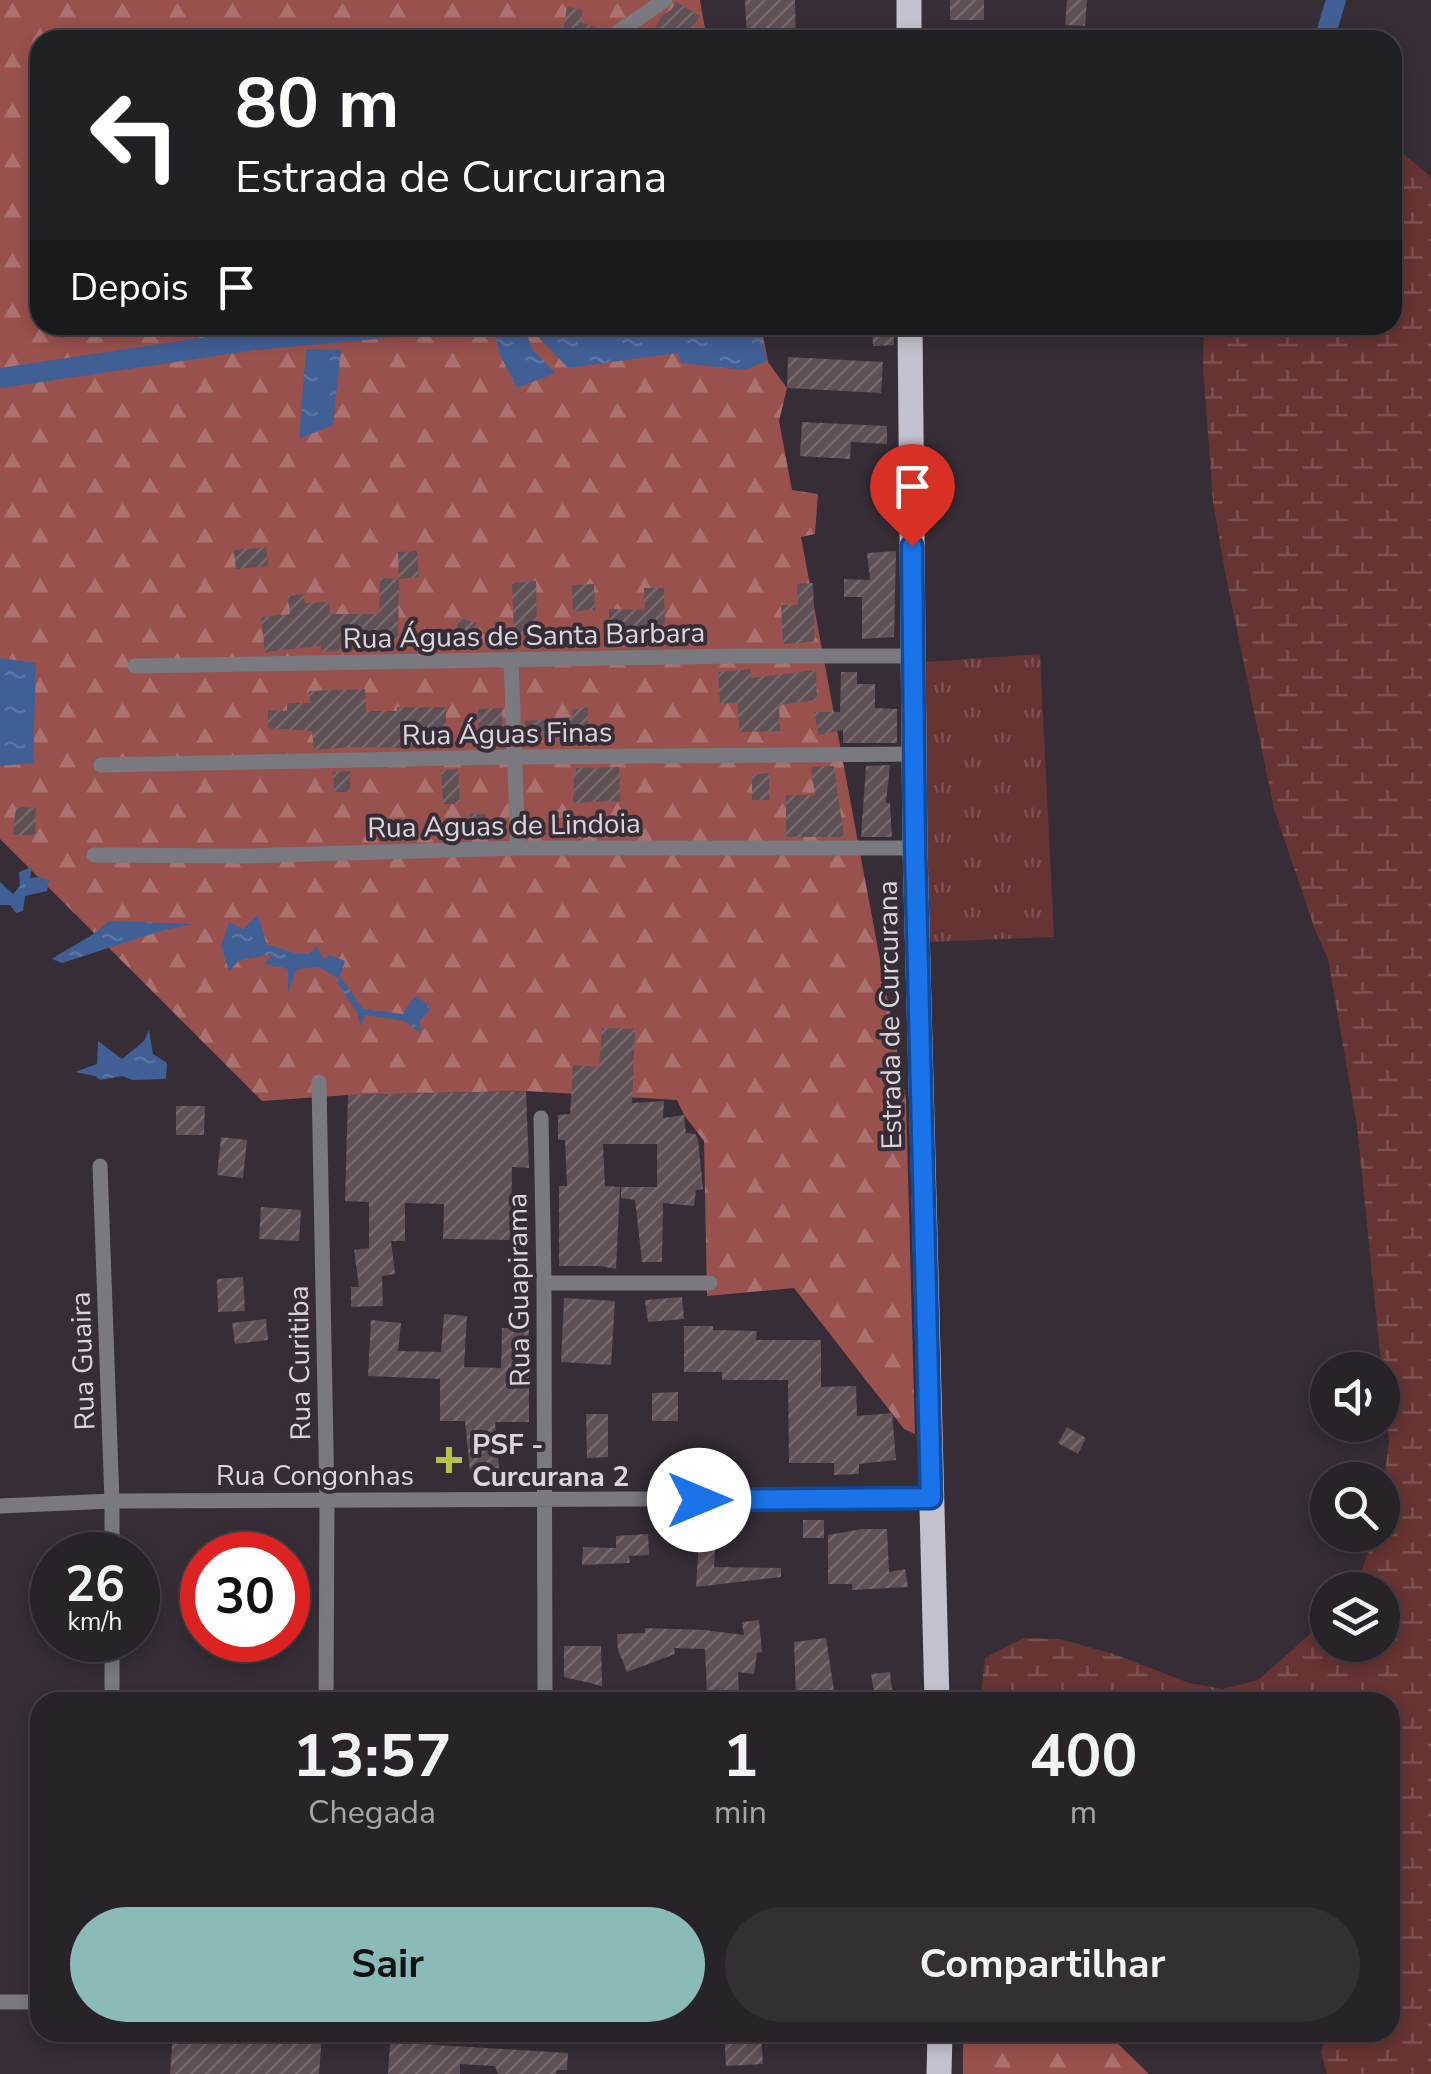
<!DOCTYPE html>
<html lang="pt">
<meta charset="utf-8">
<style>
:root{--surface:#282229;--page:#342f35;--text:#f1f3f6;--muted:#a5a4a8;--line:#443f46;--accent:#8bbbb9}
body{margin:0;font-family:"Nunito Sans",sans-serif;background:var(--page);color:var(--text);height:100vh;display:flex;flex-direction:column;font-size:38px;white-space:nowrap}
*{box-sizing:border-box;margin:0}
p{font-size:32px;color:var(--muted)}
.icon{flex:none;width:55px;height:55px;fill:none;stroke:currentColor;stroke-width:2;stroke-linecap:round;stroke-linejoin:round}
.map{position:relative;flex:1;overflow:hidden}
.drawer{position:absolute;left:30px;top:1692px;width:1370px;height:350px;display:flex;flex-direction:column;background:var(--surface);border-radius:30px;box-shadow:0 5px 15px #0003,0 0 0 2px var(--line)}
.drawer>*{flex:none}
.hud{position:absolute;left:30px;top:30px;width:1372px;height:305px;border-radius:30px;box-shadow:0 5px 15px #0003,0 0 0 2px var(--line);background:#202124;color:#fff;overflow:hidden}
.controls{position:absolute;left:1310px;top:1352px;display:grid;gap:20px}
.controls a{display:grid;place-items:center;width:90px;height:90px;border-radius:50%;background:var(--surface);box-shadow:0 5px 15px #0003,0 0 0 2px var(--line);font-size:50px}
.speed{position:absolute;left:30px;top:1532px;display:flex;gap:20px;font-size:50px;font-weight:700;text-align:center}
.speed>*{display:grid;place-content:center;width:130px;height:130px;border-radius:50%;background:var(--surface);box-shadow:0 5px 15px #0003,0 0 0 2px var(--line);line-height:1}
.speed small{font-size:25px;font-weight:400}
.speed .limit{border:15px solid #d22;background:#fff;color:#111}
.pin{position:absolute;display:grid;place-items:center;width:85px;height:85px;color:#fff;margin:-102px -42px;border-radius:50% 50% 50% 0;rotate:-45deg;box-shadow:0 0 10px #0007}
.pin .icon{rotate:45deg}
.me{position:absolute;width:110px;margin:-55px;rotate:90deg;stroke-linejoin:round;filter:drop-shadow(0 0 8px #0008)}
.turn{display:flex;align-items:center;gap:35px;height:210px;padding:0 40px;font-size:45px}
.turn .icon{width:130px;height:130px;stroke-width:2.5}
.turn b{display:block;font-size:70px;line-height:85px}
.then{display:flex;align-items:center;height:95px;padding:0 40px;background:#0003;gap:20px;font-size:38px}
.eta{display:flex;justify-content:space-evenly;align-items:center;height:170px;text-align:center}
.eta b{font-size:60px;font-weight:700;line-height:70px}
.primary-button{display:flex;gap:20px;margin-top:auto;padding:20px 40px}
.primary-button a{flex:1;height:115px;border-radius:60px;background:var(--accent);color:#111;font-size:40px;font-weight:700;line-height:115px;text-align:center}
.primary-button a+a{background:var(--page);color:var(--text)}
.map>svg:first-child{display:block}
.grass{fill:url(#grass-tufts)}
.forest{fill:url(#forest-firs)}
.wetland{fill:url(#wetland-marsh)}
.water{fill:url(#water-ripples)}
.lines{fill:none;stroke-linecap:round;stroke-linejoin:round}
.canal{stroke:#405f95;stroke-width:20}
.building{fill:url(#building-hatch)}
.minor{stroke:#79797f;stroke-width:15}
.primary{stroke:#c2c1cd;stroke-width:25}
.route-casing{stroke:#114b97;stroke-width:25}
.route{stroke:#1a73e8;stroke-width:18}
.poi-dot{fill:#b4c24a;stroke:#362d37;stroke-width:4}
.labels{text-anchor:middle;stroke-width:8;stroke-linejoin:round;paint-order:stroke}
.street-label{font-size:28px;fill:#dbd6dc;stroke:#362d37}
.poi-label{font-size:28px;font-weight:bold;fill:#dbd6dc;stroke:#362d37;text-anchor:start}
</style>
<div class="map">
<svg width="1431" height="2074" viewBox="0 0 1431 2074">
<defs>
<pattern id="grass-tufts" width="24" height="20" patternUnits="userSpaceOnUse" patternTransform="scale(2.5)"><rect width="24" height="20" fill="#663432"/><path d="M3 7l-1-3M5 7V3M7 7l1-3M15 17l-1-3M17 17v-4M19 17l1-3" fill="none" stroke="#7b514f"/></pattern>
<pattern id="forest-firs" width="22" height="20" patternUnits="userSpaceOnUse" patternTransform="scale(2.5)"><rect width="22" height="20" fill="#98514d"/><path d="M5 1l3.5 6h-7zM16 11l3.5 6h-7z" fill="#aa716e"/></pattern>
<pattern id="wetland-marsh" width="20" height="14" patternUnits="userSpaceOnUse" patternTransform="scale(2.5)"><rect width="20" height="14" fill="#663432"/><path d="M1 5h8M5 5V1M11 12h8M15 12V8" fill="none" stroke="#7b514f"/></pattern>
<pattern id="water-ripples" width="26" height="14" patternUnits="userSpaceOnUse" patternTransform="scale(2.5)"><rect width="26" height="14" fill="#405f95"/><path d="M2 4q2-2 4 0t4 0M15 11q2-2 4 0t4 0" fill="none" stroke="#5b75a3"/></pattern>
<pattern id="building-hatch" width="6" height="6" patternUnits="userSpaceOnUse" patternTransform="scale(2.5)"><rect width="6" height="6" fill="#5e5055"/><path d="M-1 1l2-2M0 6l6-6M5 7l2-2" fill="none" stroke="#74686d"/></pattern>
</defs>
<rect width="100%" height="100%" fill="#362d37"/>
<path class="grass" d="M1040 654 1054 937 927 942 926 662Z"/>
<path class="forest" d="M0 0H700L707 40H40V325H761L768 362 787 388 779 421 792 490 818 494 815 534 801 537 906 1099 915 1434 904 1429 794 1288 707 1296 704 1141 684 1115 677 1100 526 1091 348 1095 262 1101 0 839Z
M963 2033H1107L1149 2074H963Z"/>
<path class="wetland" d="M1393 145 1431 177V2074H1327L1321 2051 1329 2033 1390 2032V1902L1397 1867 1399 1831 1390 1792V1702H980L985 1658 1023 1638 1060 1639 1114 1654 1189 1683 1223 1689 1258 1680 1327 1619 1328 1645H1382V1590H1354L1375 1535H1382L1383 1491 1389 1441 1357 1126 1328 959 1314 927 1274 809 1226 577 1213 502 1203 367 1204 325H1392Z"/>
<path class="water" d="M543 325H758L767 361 744 370 681 363 678 353 568 368 534 333Z
M524 329 533 350 555 373 517 388 499 353 495 333Z
M306 349 341 350 333 425 299 439Z
M0 658 36 663 33 763 0 766Z
M32 867 30 878 39 877 49 880 47 891 25 896 23 911 16 913 10 905H0V882L13 894 20 886 19 872Z
M258 915 267 945C284 948 291 955 309 954L317 946 323 959 330 955 345 961 340 976 363 1009 403 1014 411 1001 417 996 431 1008 420 1020 421 1034 405 1021 365 1015 361 1026 357 1012 338 984 339 979 319 967 297 969 288 992V969L264 964 273 954 240 960 229 971 221 946 229 922 243 929Z
M109 921 193 924 164 930 62 963 52 959C71 946 93 937 109 921Z
M149 1030 153 1054 167 1063 166 1079 133 1080 122 1076 100 1080 95 1076 75 1072 97 1064 98 1041 122 1059 144 1041Z"/>
<g class="lines">
<path class="canal" d="M1324 40 1336 0
M0 378 255 340 419 325"/>
</g>
<path class="building" d="M745 0H795L796 40H747Z
M950 0H984V20H950Z
M1067 0H1087L1085 26 1065 25Z
M676 2 700 16 686 40H648L662 16 672 9Z
M567 7 583 10 580 22 606 31 603 40H562Z
M872 325H894V345L873 346Z
M788 357 883 362 881 393 787 388Z
M802 422 887 426V444L851 442 850 459 800 456Z
M266 547 268 566 236 569 234 550Z
M417 551 419 577 399 579 398 552Z
M896 551 894 637 862 639V597H844V579L870 580 867 553Z
M380 578 399 579 398 640 361 638V649L321 652V646L265 652 261 617 290 614 288 596 303 594 305 603 329 602 330 614H379Z
M536 581 537 633 514 634 512 583Z
M813 583 815 642 783 644 781 605H798L797 584Z
M594 584 595 610 573 611 572 585Z
M644 588H664L665 632H609V609L645 610Z
M460 618 476 623 472 633 475 649H455L454 636Z
M751 669V678L816 670 817 700 779 705 780 731 739 732 738 702 720 704 718 672Z
M841 672H857V684H875V708L897 709V743H843V730L819 735 814 712H840Z
M365 689 366 711H397V707H446V729H414V748L350 747 314 750 312 731 268 728V710L287 711V703H310L309 691Z
M588 707V733L525 734V721L573 717 572 710Z
M502 708 503 746H479L478 709Z
M890 765 886 803H890L892 837H861L866 766Z
M834 766 844 837H786V795H815L811 767Z
M619 767 620 801 573 803 574 774H576V768Z
M458 769 460 804H443L441 770Z
M350 771V792H334L333 772Z
M769 773V800H752V775Z
M16 807 36 808 35 835H13Z
M470 813 486 814 485 838H469Z
M602 1028 635 1029 632 1103 664 1101 663 1118 684 1115 686 1133 695 1134 698 1139 703 1189 696 1190 694 1206 663 1203 662 1262H642L635 1200 621 1198V1187H657V1144H603L605 1186 620 1187 616 1269 600 1266H559V1186H567L565 1140H558V1115L570 1114 573 1065 599 1067Z
M526 1091 529 1168 512 1167 511 1240 443 1239 444 1204 405 1203V1241H391L395 1274 382 1276 383 1306 351 1307V1287H359L354 1250 369 1248V1202L345 1201 348 1095Z
M176 1106H205L204 1135H176Z
M221 1137 247 1140 243 1178 217 1175Z
M261 1207 301 1210 299 1241 259 1239Z
M243 1277 245 1311 218 1312 217 1279Z
M682 1297 684 1319 648 1322 645 1300Z
M564 1298 615 1301 611 1365 561 1362Z
M444 1314 467 1316 464 1367 501 1368 502 1328H529V1422H495L499 1469 470 1472 465 1421H440V1379L368 1376 371 1320 401 1323 398 1351 441 1352Z
M266 1319 268 1340 235 1344 232 1323Z
M684 1326H713V1330L757 1331 756 1340H821V1387L856 1386 857 1416 892 1413 896 1460 859 1464V1474L834 1475V1463H789L788 1380H722V1372H684Z
M678 1392V1421H652V1393Z
M586 1414H608V1457L587 1458Z
M1067 1427 1086 1438 1078 1454 1058 1443Z
M803 1520H824V1538H803Z
M862 1529H887L889 1572 905 1569 908 1587 852 1590V1584H828V1535Z
M648 1534 649 1555 629 1556 630 1563 582 1565 583 1547 616 1548V1536Z
M699 1539 716 1540 714 1567 781 1568V1577L696 1587Z
M759 1620 762 1652 757 1653 754 1674 738 1672 739 1691 707 1693 705 1649 674 1648 675 1654 627 1672 618 1650 617 1634 645 1633V1628L704 1630 744 1635 742 1622Z
M826 1638 835 1697 796 1698 794 1642Z
M564 1646H601L602 1686 564 1677Z
M890 1672 892 1690 874 1692 871 1674Z
M173 2032H276L322 2035 319 2074H170Z
M724 2032H761L763 2064 726 2066Z
M390 2042 568 2053 567 2070H557L556 2074H498L495 2066 460 2064V2074H388Z"/>
<g class="lines">
<path class="minor" d="M614 40 618 32 665 0
M511 660 518 848
M135 666 737 656H914
M101 765 513 757 915 754
M94 855 246 856 518 848H915
M319 1082 327 1500 326 1702
M541 1118 544 1283 545 1702
M100 1166 112 1501V1555
M544 1283H710
M0 1506 112 1501 931 1498
M112 1702V1640
M0 2002H40"/>
<path class="primary" d="M909 0V40
M910 325 915 848 937 1702
M939 2074 940 2032"/>
</g>
<g class="lines">
<g class="route-casing">
<path id="route" d="M699 1500 931 1498 915 848 912 546"/>
</g>
<use href="#route" class="route"/>
</g>
<path class="poi-dot" d="M444 1445h10v10h10v10h-10v10h-10v-10h-10v-10h10z"/>
<g class="labels">
<g class="street-label">
<text transform="translate(524 635) rotate(-1)" y="10">Rua Águas de Santa Barbara</text>
<text transform="translate(507 733) rotate(-1)" y="10">Rua Águas Finas</text>
<text transform="translate(504 825) rotate(-1)" y="10">Rua Aguas de Lindoia</text>
<text transform="translate(889 1015) rotate(-91)" y="10">Estrada de Curcurana</text>
<text transform="translate(518 1290) rotate(-91)" y="10">Rua Guapirama</text>
<text transform="translate(82 1361) rotate(-92)" y="10">Rua Guaira</text>
<text transform="translate(299 1363) rotate(-91)" y="10">Rua Curitiba</text>
<text x="315" y="1485">Rua Congonhas</text>
</g>
<g class="poi-label">
<text x="472" y="1454">PSF -<tspan x="472" dy="32">Curcurana 2</tspan></text>
</g>
</g>
</svg>
<div class="controls">
<a><svg class="icon" aria-label="sound" viewBox="0 0 24 24"><path d="M4 9h4l5-4v14l-5-4H4zM17 9q2 3 0 6"/></svg></a>
<a><svg class="icon" aria-label="search" viewBox="0 0 24 24"><circle cx="10" cy="10" r="6"/><path d="M15 15l6 6"/></svg></a>
<a><svg class="icon" aria-label="layers" viewBox="0 0 24 24"><path d="M12 4l9 5-9 5-9-5zM3 14l9 5 9-5"/></svg></a>
</div>
<div class="speed"><div>26<small>km/h</small></div><div class="limit">30</div></div>
<div class="pin" style="left:912px;top:546px;background:#d93025"><svg class="icon" aria-label="arrive" viewBox="0 0 24 24"><path d="M6 21V4h12l-3 4 3 4H6"/></svg></div>
<svg class="me" style="left:699px;top:1500px" viewBox="-20 -20 40 40"><circle r="19" fill="#fff"/><path d="M0-13L10 11 0 6-10 11z" fill="#1a73e8"/></svg>
<div class="hud">
<div class="turn"><svg class="icon" aria-label="left" viewBox="0 0 24 24"><path d="M17 20v-9H6M10 6l-5 5 5 5"/></svg><div><b>80 m</b>Estrada de Curcurana</div></div>
<div class="then">Depois<svg class="icon" aria-label="arrive" viewBox="0 0 24 24"><path d="M6 21V4h12l-3 4 3 4H6"/></svg></div>
</div>
<section class="drawer">
<div class="eta">
<div><b>13:57</b><p>Chegada</p></div>
<div><b>1</b><p>min</p></div>
<div><b>400</b><p>m</p></div>
</div>
<div class="primary-button"><a>Sair</a><a>Compartilhar</a></div>
</section>
</div>
